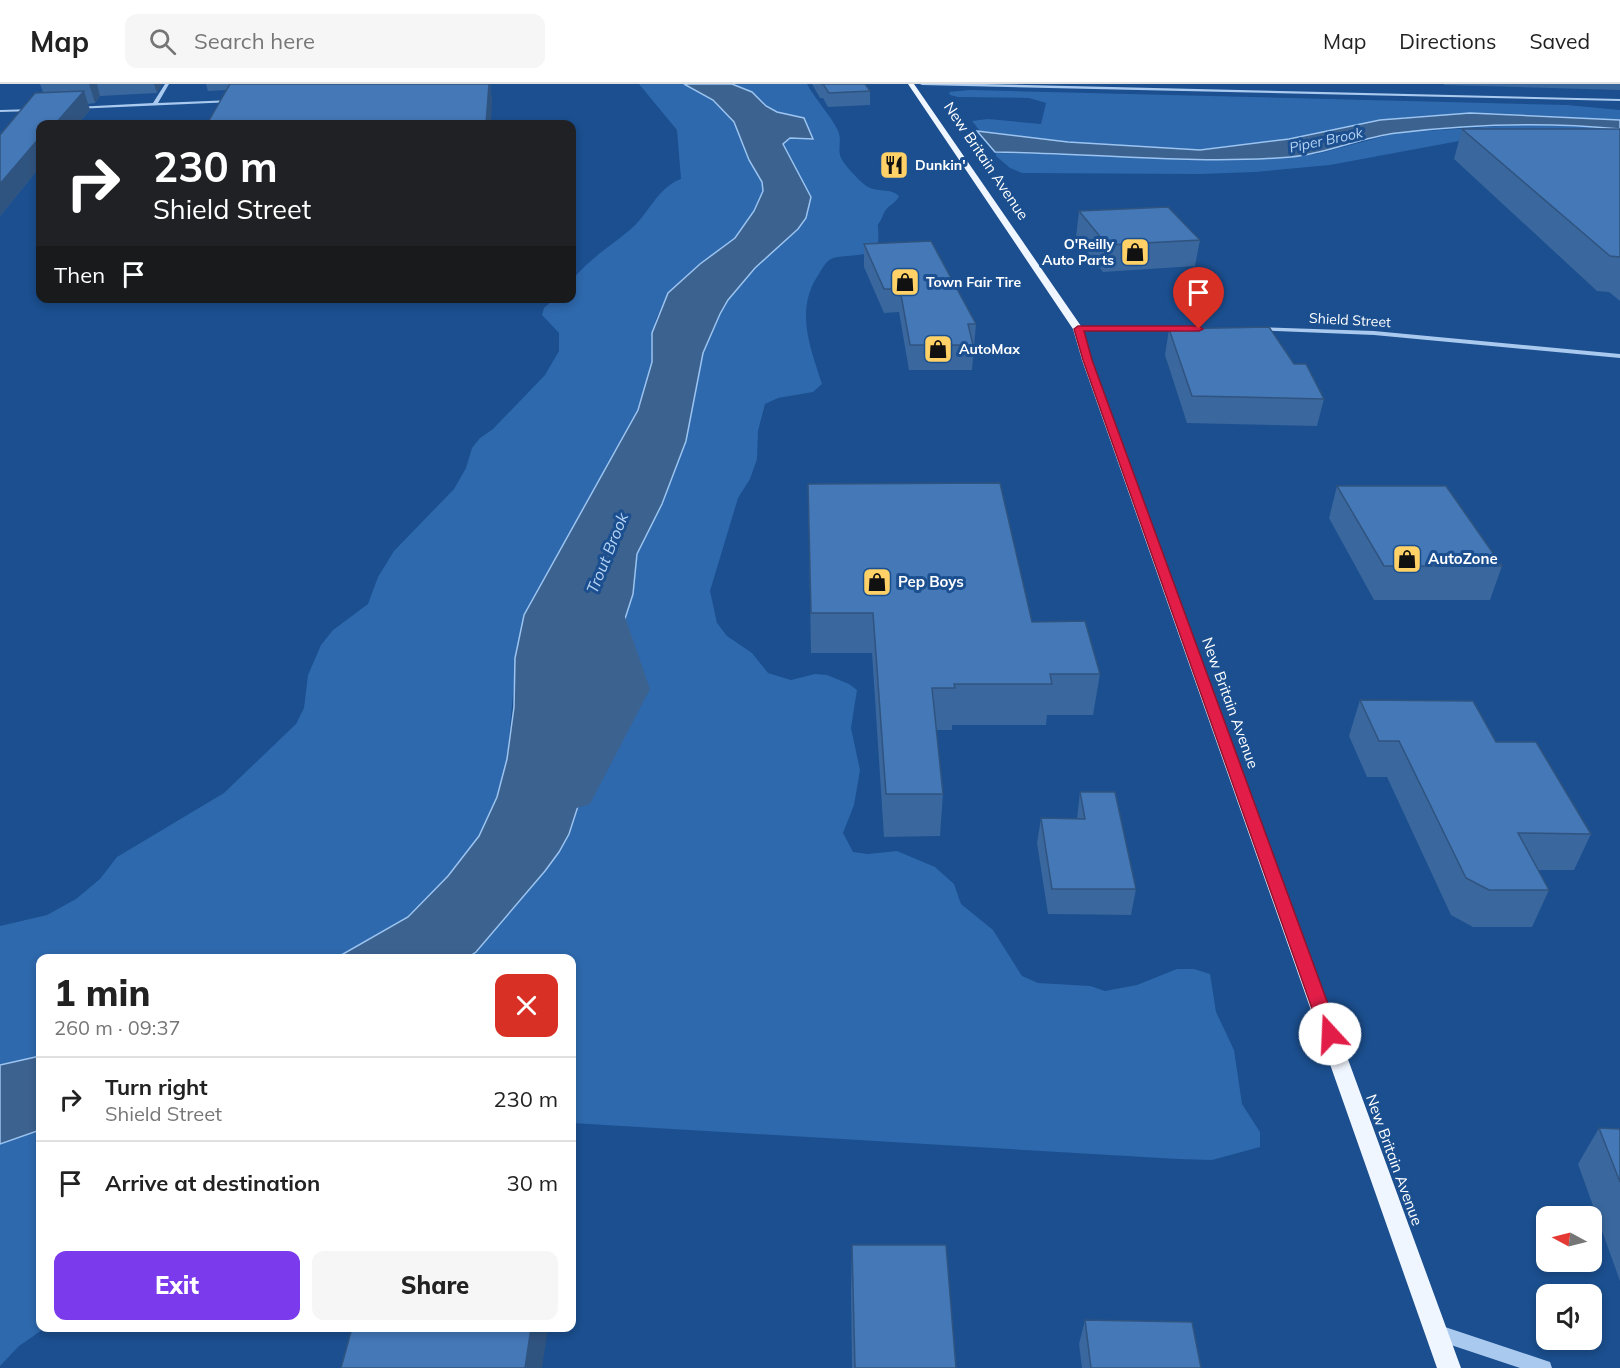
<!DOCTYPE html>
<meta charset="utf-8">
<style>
:root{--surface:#fff;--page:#f6f6f6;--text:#222;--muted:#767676;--line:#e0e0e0;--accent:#7c3aed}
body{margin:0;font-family:Mulish,sans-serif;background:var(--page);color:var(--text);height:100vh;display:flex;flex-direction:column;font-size:22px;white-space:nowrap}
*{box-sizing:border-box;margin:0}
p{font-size:20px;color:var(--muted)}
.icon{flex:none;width:33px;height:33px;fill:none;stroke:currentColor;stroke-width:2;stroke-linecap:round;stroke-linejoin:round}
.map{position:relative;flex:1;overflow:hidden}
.sheet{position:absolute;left:36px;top:870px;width:540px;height:378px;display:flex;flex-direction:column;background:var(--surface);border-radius:12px;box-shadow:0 3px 9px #0003}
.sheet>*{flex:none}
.guide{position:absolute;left:36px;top:36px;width:540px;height:183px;border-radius:12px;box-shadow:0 3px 9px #0003;background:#202124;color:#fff;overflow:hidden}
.needle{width:39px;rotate:277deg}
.fabs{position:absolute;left:1536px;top:1122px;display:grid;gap:12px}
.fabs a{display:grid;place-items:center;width:66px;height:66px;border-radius:12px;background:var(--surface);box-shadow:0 3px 9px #0003;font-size:30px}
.pin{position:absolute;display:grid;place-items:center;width:51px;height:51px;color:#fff;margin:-62px -26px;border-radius:50% 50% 50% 0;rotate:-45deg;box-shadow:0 0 6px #0007}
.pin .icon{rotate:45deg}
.me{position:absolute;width:66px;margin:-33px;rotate:340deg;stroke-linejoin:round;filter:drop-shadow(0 0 4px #0008)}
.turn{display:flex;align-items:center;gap:21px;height:126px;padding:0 18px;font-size:27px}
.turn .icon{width:78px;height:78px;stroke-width:2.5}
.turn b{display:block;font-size:42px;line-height:51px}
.then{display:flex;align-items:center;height:57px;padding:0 18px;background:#0003;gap:12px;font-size:22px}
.round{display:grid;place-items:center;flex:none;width:63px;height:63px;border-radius:12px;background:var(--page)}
.summary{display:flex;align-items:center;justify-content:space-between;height:102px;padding:0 18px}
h1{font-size:36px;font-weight:800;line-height:45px}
.cta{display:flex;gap:12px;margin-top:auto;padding:12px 18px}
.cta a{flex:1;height:69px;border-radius:12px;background:var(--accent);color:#fff;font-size:24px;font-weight:800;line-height:69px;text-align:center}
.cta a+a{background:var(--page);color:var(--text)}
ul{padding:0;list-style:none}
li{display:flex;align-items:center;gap:18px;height:84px;padding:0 18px;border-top:2px solid var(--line)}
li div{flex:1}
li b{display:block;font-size:22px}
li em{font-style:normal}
header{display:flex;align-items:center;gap:36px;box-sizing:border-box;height:84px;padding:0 30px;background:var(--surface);border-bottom:2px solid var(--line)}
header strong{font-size:28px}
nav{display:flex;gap:33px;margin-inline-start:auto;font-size:21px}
.search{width:420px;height:54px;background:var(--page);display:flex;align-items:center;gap:15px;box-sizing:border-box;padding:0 21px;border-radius:12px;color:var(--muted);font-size:22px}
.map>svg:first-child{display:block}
.green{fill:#2e69ad}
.water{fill:#3c6290;stroke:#9cc4f0;stroke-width:1.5}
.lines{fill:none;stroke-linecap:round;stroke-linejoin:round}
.river{fill:#3c6290;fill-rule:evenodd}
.minor{fill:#a9c9ee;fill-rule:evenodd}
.major{fill:#f0f6ff;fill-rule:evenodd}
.wall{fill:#3a679d}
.shaded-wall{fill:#305480}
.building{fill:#4478b7;stroke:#305480;stroke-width:1.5}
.route{fill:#e11d48;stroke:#92132f;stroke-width:1.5}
.labels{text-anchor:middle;stroke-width:6;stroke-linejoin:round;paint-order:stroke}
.far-water-label{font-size:14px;font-style:italic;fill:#b5d3f5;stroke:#1b4f8f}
.far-poi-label{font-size:14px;font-weight:bold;fill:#fff;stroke:#1b4f8f;text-anchor:start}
.far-street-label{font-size:14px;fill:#fff;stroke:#1b4f8f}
.street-label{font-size:15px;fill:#fff;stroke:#1b4f8f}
.poi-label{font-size:15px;font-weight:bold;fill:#fff;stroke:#1b4f8f;text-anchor:start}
.water-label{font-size:16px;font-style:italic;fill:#b5d3f5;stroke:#1b4f8f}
</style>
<header>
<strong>Map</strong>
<div class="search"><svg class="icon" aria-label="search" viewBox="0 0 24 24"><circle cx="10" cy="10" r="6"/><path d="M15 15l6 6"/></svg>Search here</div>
<nav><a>Map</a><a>Directions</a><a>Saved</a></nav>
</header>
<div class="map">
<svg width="1620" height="1284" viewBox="0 0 1620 1284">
<rect width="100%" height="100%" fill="#1b4f8f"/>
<path class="green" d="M639 0H684L717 19 736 42 749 76 762 98 763 107 754 127 735 154 668 209 656 235 651 256 652 278 638 326 524 531 515 589 507 675 497 713 479 752 448 792 408 833 336 874H40V972L0 981V842L47 831 76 815 100 795 117 773 224 709 296 640 304 624 308 591 321 561 333 546 368 520 378 493 394 467 454 405 466 384 472 364 480 354 493 345 545 291 559 267V249L542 231 544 224 554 215 572 214V196C591 173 610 163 632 144 650 128 657 104 681 95L677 46Z
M732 0H807C815 15 832 33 838 47 842 56 838 63 840 71 841 78 861 99 868 103 877 108 891 104 899 112 896 119 889 121 885 127 882 132 882 136 878 140 878 146 879 154 878 159 873 176 843 169 831 175 825 178 821 187 817 193 795 228 811 265 822 300L813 308 778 314 765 320 758 347 757 375 750 395 738 414 710 507 717 539 727 552 752 569 768 589 791 596 815 590 827 591 849 600 857 606 851 644 860 686 854 721 843 749 853 768 868 770 897 767 935 783 954 800 961 820 993 846 1022 892 1038 899 1090 902 1105 907 1137 901 1177 885H1194L1210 890 1216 928 1234 966 1242 1020 1260 1048V1063L1212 1076 1178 1075 572 1039V874H467L476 868 545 787 559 768 569 750 600 659 611 611 610 581 633 510 637 470 662 420 686 357 703 269 720 230 728 216 755 184 798 145 808 129 811 113 783 60 786 56 796 53 804 34 777 28 766 22 756 11Z
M970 6 1567 21 1620 26V36L1495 29 1420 32 1380 36 1289 55 1200 66 1068 58 980 47 972 37 988 35 1041 40 1046 19 1029 14 958 13 950 11 949 8Z
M1529 40 1620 45V59L1459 57 1330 81 1255 88 1200 90 1022 89 1010 84 996 72V69L1244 76 1317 70 1396 49Z
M40 1046V1244H45L19 1262 0 1282V1060Z"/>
<path class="water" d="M684 0H732L752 8 766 22 777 28 804 34 813 55 790 54 783 60 811 113 806 134 798 145 755 184 728 216 720 230 703 269 686 357 662 420 637 470 633 510 610 581 611 611 604 642 569 750 559 768 545 787 476 868 467 874H336L408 833 448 792 479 752 497 713 507 675 514 623 515 574 524 531 638 326 652 278V249L668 209 700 180 735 154 754 127 763 107 762 98 749 76 734 38 713 16Z
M1470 29 1620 36V45C1547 38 1471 40 1397 49 1361 53 1327 70 1291 73 1192 81 1094 69 995 68L977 47 1068 58 1200 66 1289 55 1380 36Z
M40 972V1046L0 1060V981Z"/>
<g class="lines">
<path class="river" d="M596 474 618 479 627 492 618 513 650 605 590 720 564 728 538 720 527 703 582 605 556 513 574 479Z"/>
<path class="minor" d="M165 0H169L158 19 233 16 235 17 233 18 75 25 73 24 75 23 153 19Z
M920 0H983L1620 15V17L922 1Z
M35 25 33 27 0 28V26Z
M1195 243 1198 245 1197 246 1078 247 1075 245 1078 243Z
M1256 243 1374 247 1620 270V274L1374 251 1254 246 1253 245Z
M1436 1240 1550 1278 1552 1284H1520L1436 1256 1430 1253 1428 1248 1430 1243Z"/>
<path class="major" d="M908 0H914L1083 245 1092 276 1461 1284H1437L1082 276 1073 245Z"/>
</g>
<path class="wall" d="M40 0H162L157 9 100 12 95 19 88 20 90 26 78 40H40V83L0 132V51L43 8Z
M206 0H490L492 18 227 6 208 7Z
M812 0H865L870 7V21L828 23 823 14H820Z
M1443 0H1620V6L1444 1Z
M1462 45H1620V217L1609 208 1597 207 1454 75Z
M1079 127 1200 156 1195 182 1103 188 1076 153Z
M864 160 976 240 972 286H909L899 228 884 229 864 183Z
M1169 245 1294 280 1324 315 1317 342 1187 339 1165 271Z
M808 400 1032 538 1100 590 1093 631H1047L1046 641H952V646H936L943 710 940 752 884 753 872 569H811Z
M1337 402 1502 482 1490 516H1374L1329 434Z
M1360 616 1496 658 1591 750 1574 786H1538L1549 806 1532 843H1473L1451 831 1387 693H1367L1349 652Z
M1080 708 1136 805 1131 831 1048 830 1037 759 1041 734 1077 735Z
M1599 1044 1620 1045V1197L1578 1080Z
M852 1161 956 1284H852L851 1208Z
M1085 1236 1201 1284H1082L1079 1260Z"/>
<path class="shaded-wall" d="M89 0H97L100 12 95 19Z
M154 0H162L157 9Z
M489 0H490L492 18 491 40H486Z
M84 7 90 26 78 40H57L56 39Z
M40 53V83L0 132V100Z
M572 1038 574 1055 572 1077Z
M531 1244H548L542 1284H525Z"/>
<path class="building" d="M230 0H489L486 40H207Z
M820 0H865L870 7 829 9 823 0Z
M84 7 56 39H53L51 40H40V53L0 100V51L35 9Z
M1462 45H1620V173L1610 172Z
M1168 123 1200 156 1107 161 1079 127Z
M931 157 976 240H968L973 261H910L900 205H884L864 160Z
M1269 243 1294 280H1306L1324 315 1192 312 1169 245Z
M1000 399 1032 538 1085 537 1100 590H1050L1052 600H954L955 604H932L943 710H886L873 529H811L808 400Z
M1337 402H1446L1502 482H1384Z
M1360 616 1473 617 1496 658H1536L1591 750 1518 749 1549 806H1489L1466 794 1399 657H1379Z
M1080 708H1115L1136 805H1052L1041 734 1085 735Z
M1599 1044 1620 1045V1098Z
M852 1161H946L956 1284H855Z
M1085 1236 1192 1238 1201 1284H1091Z
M352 1244H531L525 1284H341Z"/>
<path class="route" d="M1078 242H1199L1203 245 1199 247H1084L1092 276 1339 950 1336 955 1330 957 1324 955 1321 950 1083 276 1074 245Z"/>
<defs>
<g id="restaurant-square" transform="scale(1.5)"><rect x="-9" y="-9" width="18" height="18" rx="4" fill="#ffd166" stroke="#1b4f8f"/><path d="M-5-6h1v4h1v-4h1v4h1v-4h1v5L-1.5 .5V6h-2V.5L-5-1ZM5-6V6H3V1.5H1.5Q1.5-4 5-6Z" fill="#111"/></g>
<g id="shop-square" transform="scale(1.5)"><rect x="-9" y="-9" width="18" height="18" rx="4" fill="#ffd166" stroke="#1b4f8f"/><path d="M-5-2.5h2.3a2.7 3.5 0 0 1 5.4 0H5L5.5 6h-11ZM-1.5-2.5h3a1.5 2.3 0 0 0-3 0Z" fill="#111"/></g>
</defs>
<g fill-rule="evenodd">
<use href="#restaurant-square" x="894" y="81"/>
<use href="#shop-square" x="1135" y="168"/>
<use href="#shop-square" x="905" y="198"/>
<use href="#shop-square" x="938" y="265"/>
<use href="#shop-square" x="1407" y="475"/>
<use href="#shop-square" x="877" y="498"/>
</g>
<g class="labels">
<g class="far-water-label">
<text transform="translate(1326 56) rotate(-12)" y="5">Piper Brook</text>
</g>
<g class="far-poi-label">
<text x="915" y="86">Dunkin'</text>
<text x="1114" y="165" text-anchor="end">O'Reilly<tspan x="1114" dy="16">Auto Parts</tspan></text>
<text x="926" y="203">Town Fair Tire</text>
<text x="959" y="270">AutoMax</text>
</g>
<g class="far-street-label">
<text transform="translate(1350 236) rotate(3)" y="5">Shield Street</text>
</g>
<g class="street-label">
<text transform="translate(986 77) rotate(56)" y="5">New Britain Avenue</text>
<text transform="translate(1230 619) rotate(70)" y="5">New Britain Avenue</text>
<text transform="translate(1394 1076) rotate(70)" y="5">New Britain Avenue</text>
</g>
<g class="poi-label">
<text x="1428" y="480">AutoZone</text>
<text x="898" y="503">Pep Boys</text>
</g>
<g class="water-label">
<text transform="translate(607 469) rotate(-68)" y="6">Trout Brook</text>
</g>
</g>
</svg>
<div class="fabs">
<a><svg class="needle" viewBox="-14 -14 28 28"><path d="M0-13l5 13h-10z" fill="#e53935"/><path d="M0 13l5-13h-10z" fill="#767676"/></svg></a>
<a><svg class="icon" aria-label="sound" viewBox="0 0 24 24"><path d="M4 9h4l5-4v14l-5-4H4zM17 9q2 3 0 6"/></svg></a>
</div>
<div class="pin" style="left:1199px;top:245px;background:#d93025"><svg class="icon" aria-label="arrive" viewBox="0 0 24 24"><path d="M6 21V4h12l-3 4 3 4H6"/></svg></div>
<svg class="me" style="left:1330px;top:950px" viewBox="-20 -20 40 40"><circle r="19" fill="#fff"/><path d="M0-13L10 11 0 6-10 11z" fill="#e11d48"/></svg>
<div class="guide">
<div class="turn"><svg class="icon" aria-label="right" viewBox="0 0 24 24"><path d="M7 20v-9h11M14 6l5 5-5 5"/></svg><div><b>230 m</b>Shield Street</div></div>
<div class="then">Then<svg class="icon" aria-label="arrive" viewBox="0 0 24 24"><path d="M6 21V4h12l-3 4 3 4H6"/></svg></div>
</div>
<section class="sheet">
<div class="summary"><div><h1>1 min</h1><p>260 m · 09:37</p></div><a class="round" style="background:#d93025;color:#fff"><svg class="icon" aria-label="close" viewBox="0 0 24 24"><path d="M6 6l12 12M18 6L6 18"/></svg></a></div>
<ul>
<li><svg class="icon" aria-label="right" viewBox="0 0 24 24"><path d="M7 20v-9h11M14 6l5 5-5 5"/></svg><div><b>Turn right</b><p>Shield Street</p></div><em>230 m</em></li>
<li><svg class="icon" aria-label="arrive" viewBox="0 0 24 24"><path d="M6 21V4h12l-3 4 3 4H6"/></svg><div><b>Arrive at destination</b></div><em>30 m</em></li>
</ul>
<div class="cta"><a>Exit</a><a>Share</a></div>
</section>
</div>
